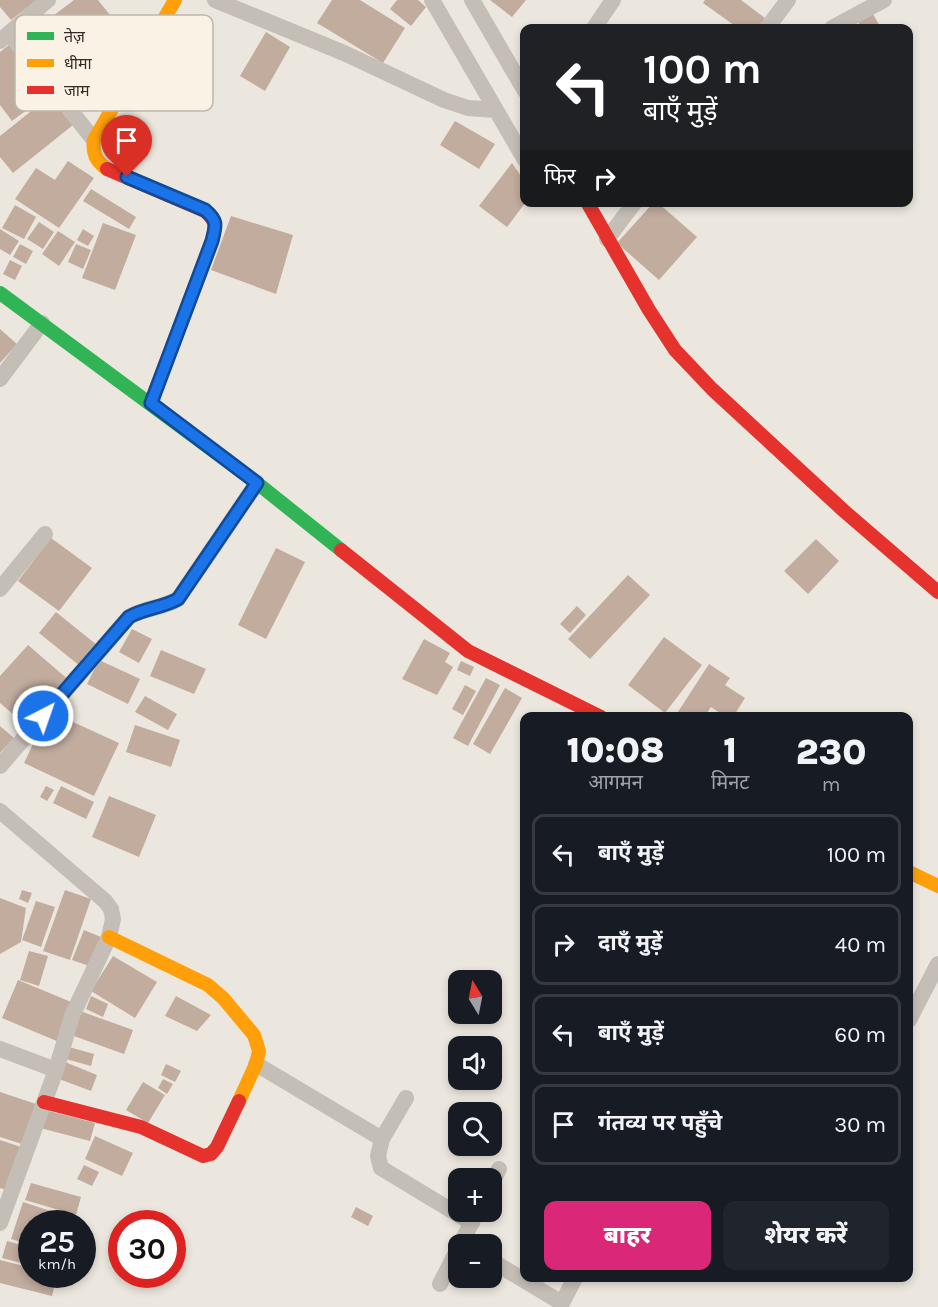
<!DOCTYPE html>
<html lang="hi">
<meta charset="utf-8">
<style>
:root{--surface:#171b24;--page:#20242c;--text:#f1f3f6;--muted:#9ea1a6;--line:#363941;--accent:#db2777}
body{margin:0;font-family:Karla,"Noto Sans Devanagari",sans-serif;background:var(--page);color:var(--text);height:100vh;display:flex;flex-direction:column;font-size:22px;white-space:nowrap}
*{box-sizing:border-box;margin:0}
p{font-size:20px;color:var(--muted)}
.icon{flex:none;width:33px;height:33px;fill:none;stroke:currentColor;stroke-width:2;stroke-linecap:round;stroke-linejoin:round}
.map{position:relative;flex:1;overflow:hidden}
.drawer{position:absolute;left:520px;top:712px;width:393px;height:570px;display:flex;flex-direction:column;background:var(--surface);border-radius:12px;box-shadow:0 3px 9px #0003}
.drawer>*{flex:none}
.banner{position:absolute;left:520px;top:24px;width:393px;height:183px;border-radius:12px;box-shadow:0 3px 9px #0003;background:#202124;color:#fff;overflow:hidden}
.needle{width:39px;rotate:350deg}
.buttons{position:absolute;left:448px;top:970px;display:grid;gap:12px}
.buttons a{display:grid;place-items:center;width:54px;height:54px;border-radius:12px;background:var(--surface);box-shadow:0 3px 9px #0003;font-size:30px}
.speed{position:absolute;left:18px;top:1210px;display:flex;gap:12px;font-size:30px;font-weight:700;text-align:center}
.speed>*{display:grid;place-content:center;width:78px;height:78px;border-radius:50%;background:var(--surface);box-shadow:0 3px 9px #0003;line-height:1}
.speed small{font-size:15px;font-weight:400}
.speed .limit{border:9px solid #d22;background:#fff;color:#111}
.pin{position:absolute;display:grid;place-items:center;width:51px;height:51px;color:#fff;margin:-62px -26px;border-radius:50% 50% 50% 0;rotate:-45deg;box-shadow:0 0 6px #0007}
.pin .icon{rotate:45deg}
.me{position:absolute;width:66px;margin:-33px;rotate:41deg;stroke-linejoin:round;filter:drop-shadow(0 0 4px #0008)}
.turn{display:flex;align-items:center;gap:21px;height:126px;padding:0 24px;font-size:27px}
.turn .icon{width:78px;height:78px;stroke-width:2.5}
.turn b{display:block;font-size:42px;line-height:51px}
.then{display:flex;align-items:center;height:57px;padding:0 24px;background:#0003;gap:12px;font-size:22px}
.eta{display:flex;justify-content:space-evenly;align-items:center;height:102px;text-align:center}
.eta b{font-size:36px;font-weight:800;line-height:42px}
.button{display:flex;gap:12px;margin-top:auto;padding:12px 24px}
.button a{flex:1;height:69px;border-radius:12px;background:var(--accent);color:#fff;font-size:24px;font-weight:800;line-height:69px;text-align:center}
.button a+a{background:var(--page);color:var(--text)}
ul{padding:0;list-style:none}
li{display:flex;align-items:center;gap:18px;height:81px;margin:0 12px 9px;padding:0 12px;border:3px solid var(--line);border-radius:12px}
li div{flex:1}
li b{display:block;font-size:22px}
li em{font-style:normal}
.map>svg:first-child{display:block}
.building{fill:#c1ac9e}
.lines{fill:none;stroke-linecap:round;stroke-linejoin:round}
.street{stroke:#c5beb7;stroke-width:16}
.fast{stroke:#30b455;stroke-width:14}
.slow{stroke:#ff9f0a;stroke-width:14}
.jam{stroke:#e5322d;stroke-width:14}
.route-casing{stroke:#114b97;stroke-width:15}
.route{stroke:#1a73e8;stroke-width:10}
.key{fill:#faf2e4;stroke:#bfb7ab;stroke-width:1.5}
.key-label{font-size:16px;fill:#362c26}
</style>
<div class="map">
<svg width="938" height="1307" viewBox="0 0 938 1307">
<rect width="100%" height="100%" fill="#ece7de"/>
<path class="building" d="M0 0H37L11 20 0 7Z
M74 0H98L118 25 73 59 45 22Z
M332 0H360L405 28 383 63 317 23Z
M397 0H418L426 7 411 26 390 9Z
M490 0H526L512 17Z
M705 0H741L769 21 764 28H738L703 3Z
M873 14 881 28H862L858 22Z
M266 32 290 47 265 91 240 76Z
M9 45 47 95 12 121 0 105V52Z
M50 96 73 125 13 173 0 157V136Z
M455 121 495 144 479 169 440 145Z
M68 161 94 178 59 228 15 199 36 168 55 180Z
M512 163 525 182V203L507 227 479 206Z
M91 189 136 217 129 229 83 201Z
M654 202H657L697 237 659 280 617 243Z
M15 205 36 217 24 239 2 228Z
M231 216 293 235 276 294 211 270Z
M39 222 54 232 43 249 27 239Z
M103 223 136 235 115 290 82 278Z
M0 229 19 241 10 255 0 249Z
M83 229 94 236 88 246 77 240Z
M58 231 75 242 59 266 42 254Z
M20 244 33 251 26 264 13 257Z
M76 244 91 250 83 269 68 262Z
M10 260 22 266 15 280 3 274Z
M0 329 17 344 0 363Z
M51 538 92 568 59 611 18 581Z
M816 539 839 561 808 594 784 571Z
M276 548 305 562 266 639 238 625Z
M628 575 650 595 590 659 568 639Z
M577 606 586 615 570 633 560 624Z
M56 612 97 645 80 666 39 633Z
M132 629 152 639 139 663 119 652Z
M664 637 702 665 665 713 628 685Z
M424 639 450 653 445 662 453 667 437 695 402 679Z
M28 645 70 681 29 728 0 703V676Z
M161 650 206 669 194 694 150 676Z
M99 660 140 679 128 704 87 684Z
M461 661 474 667 470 676 457 670Z
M709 664 730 678 725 685 745 698 733 717H726L711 707 704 717H680L676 715Z
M486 678 500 685 468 746 453 738Z
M465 685 476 691 463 715 452 709Z
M505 688 522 698 490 754 473 744Z
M145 696 177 714 168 730 135 712Z
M49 711 119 743 94 796 24 763Z
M135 725 180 740 171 767 126 752Z
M0 726 14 738 0 753Z
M46 786 54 790 47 801 40 797Z
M61 786 94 802 86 819 53 803Z
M109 796 156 815 139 857 92 837Z
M22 890 32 893 28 903 19 899Z
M65 890 91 899 70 960 43 951Z
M0 898 26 908 21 942 0 954Z
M36 901 55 907 41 947 22 940Z
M84 930 101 937 89 966 72 960Z
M29 951 48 956 39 986 20 980Z
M113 956 157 982 135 1018 91 991Z
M18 980 76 1004 59 1042 2 1018Z
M91 996 108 1004 103 1017 86 1009Z
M176 996 211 1015 197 1031 165 1016Z
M80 1011 133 1030 124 1054 71 1035Z
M69 1047 94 1054 91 1066 66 1059Z
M65 1062 97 1075 91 1091 59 1079Z
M166 1064 181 1071 175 1082 161 1075Z
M163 1079 173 1084 167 1094 158 1088Z
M143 1082 165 1095 148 1123 126 1110Z
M0 1092 39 1105 25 1145 0 1137Z
M45 1110 95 1123 90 1141 40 1128Z
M95 1136 133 1153 122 1176 85 1159Z
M0 1140 21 1147 7 1190 0 1188Z
M84 1165 99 1172 92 1186 77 1179Z
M31 1183 81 1197 76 1215 25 1200Z
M23 1202 75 1219 74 1224H32V1245L11 1239Z
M356 1207 373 1216 368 1226 351 1217Z
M7 1241 32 1248V1266L2 1258Z
M0 1260 32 1268V1275H57L52 1296 0 1283Z"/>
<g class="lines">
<path class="street" d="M215 0 344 53 444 100 468 108 495 110
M432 0 525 160
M472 0 525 91
M594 28 613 0
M767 28 788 0
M832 28 884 0
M9 33 94 140
M0 41 48 0
M607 239 635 202
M0 379 42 323
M0 589 45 534
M0 766 129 617C145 607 161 609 178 599L257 483
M0 811 105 901 111 909 113 919 109 937 72 1016 56 1070 0 1223
M909 1020 938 964
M0 1049 56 1070
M256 1064 382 1139
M406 1098 382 1139 378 1156 381 1168 472 1223
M492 1183 499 1169
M460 1245 477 1212
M492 1261 562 1303
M440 1284 459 1247
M560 1307 575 1278"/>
<path class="fast" d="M0 293 257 483 341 550"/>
<path class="slow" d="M107 169C96 161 92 154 94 140L175 0
M909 872 938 886
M109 937 208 985 223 998 254 1035 259 1051 256 1064 239 1101"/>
<path class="jam" d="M107 169 205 211C217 221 216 227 212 241L151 403
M587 202 649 310 675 350 712 389 844 511 938 592
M341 550 468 651 601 717
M44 1102 141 1127 203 1156 211 1154 217 1147 239 1101"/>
</g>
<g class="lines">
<g class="route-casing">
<path id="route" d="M43 716 129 617C144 608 162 608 178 599L257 483 151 403 212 241C216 225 218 221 205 210L127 177"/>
</g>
<use href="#route" class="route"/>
</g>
<rect x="15" y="15" width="198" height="96" rx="9" class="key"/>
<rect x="27" y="32" width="27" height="8" fill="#30b455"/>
<rect x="27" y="59" width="27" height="8" fill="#ff9f0a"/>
<rect x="27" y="86" width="27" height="8" fill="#e5322d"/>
<g class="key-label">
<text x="64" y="42">तेज़</text>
<text x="64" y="69">धीमा</text>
<text x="64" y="96">जाम</text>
</g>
</svg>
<div class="buttons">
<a><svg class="needle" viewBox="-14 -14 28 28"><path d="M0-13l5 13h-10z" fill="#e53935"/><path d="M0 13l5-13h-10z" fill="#9ea1a6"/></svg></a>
<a><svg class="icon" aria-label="sound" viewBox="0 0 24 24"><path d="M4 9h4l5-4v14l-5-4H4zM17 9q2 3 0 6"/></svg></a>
<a><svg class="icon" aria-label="search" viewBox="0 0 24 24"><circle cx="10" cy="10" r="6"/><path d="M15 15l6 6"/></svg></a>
<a>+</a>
<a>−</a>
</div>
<div class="speed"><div>25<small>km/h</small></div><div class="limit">30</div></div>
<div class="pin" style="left:127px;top:177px;background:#d93025"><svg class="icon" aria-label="arrive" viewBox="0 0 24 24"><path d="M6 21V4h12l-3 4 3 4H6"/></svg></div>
<svg class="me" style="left:43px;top:716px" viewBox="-20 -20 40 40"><circle r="17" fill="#1a73e8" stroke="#fff" stroke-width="3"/><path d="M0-11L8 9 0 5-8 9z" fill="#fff"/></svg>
<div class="banner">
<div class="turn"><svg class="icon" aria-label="left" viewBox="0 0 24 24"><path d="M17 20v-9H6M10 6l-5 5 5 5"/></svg><div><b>100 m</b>बाएँ मुड़ें</div></div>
<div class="then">फिर<svg class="icon" aria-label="right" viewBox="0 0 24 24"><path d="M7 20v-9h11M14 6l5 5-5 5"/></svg></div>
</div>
<section class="drawer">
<div class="eta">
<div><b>10:08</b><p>आगमन</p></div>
<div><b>1</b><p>मिनट</p></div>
<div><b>230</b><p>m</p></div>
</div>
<ul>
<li><svg class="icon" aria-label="left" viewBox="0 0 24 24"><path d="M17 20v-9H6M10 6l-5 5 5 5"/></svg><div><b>बाएँ मुड़ें</b></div><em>100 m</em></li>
<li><svg class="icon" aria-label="right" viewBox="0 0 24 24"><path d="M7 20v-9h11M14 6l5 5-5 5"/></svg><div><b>दाएँ मुड़ें</b></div><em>40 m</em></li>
<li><svg class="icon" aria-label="left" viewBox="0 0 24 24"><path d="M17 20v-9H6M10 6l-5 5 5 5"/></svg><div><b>बाएँ मुड़ें</b></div><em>60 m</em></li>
<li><svg class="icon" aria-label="arrive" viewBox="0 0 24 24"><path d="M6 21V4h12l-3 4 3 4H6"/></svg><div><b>गंतव्य पर पहुँचे</b></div><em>30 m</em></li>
</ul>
<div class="button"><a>बाहर</a><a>शेयर करें</a></div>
</section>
</div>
